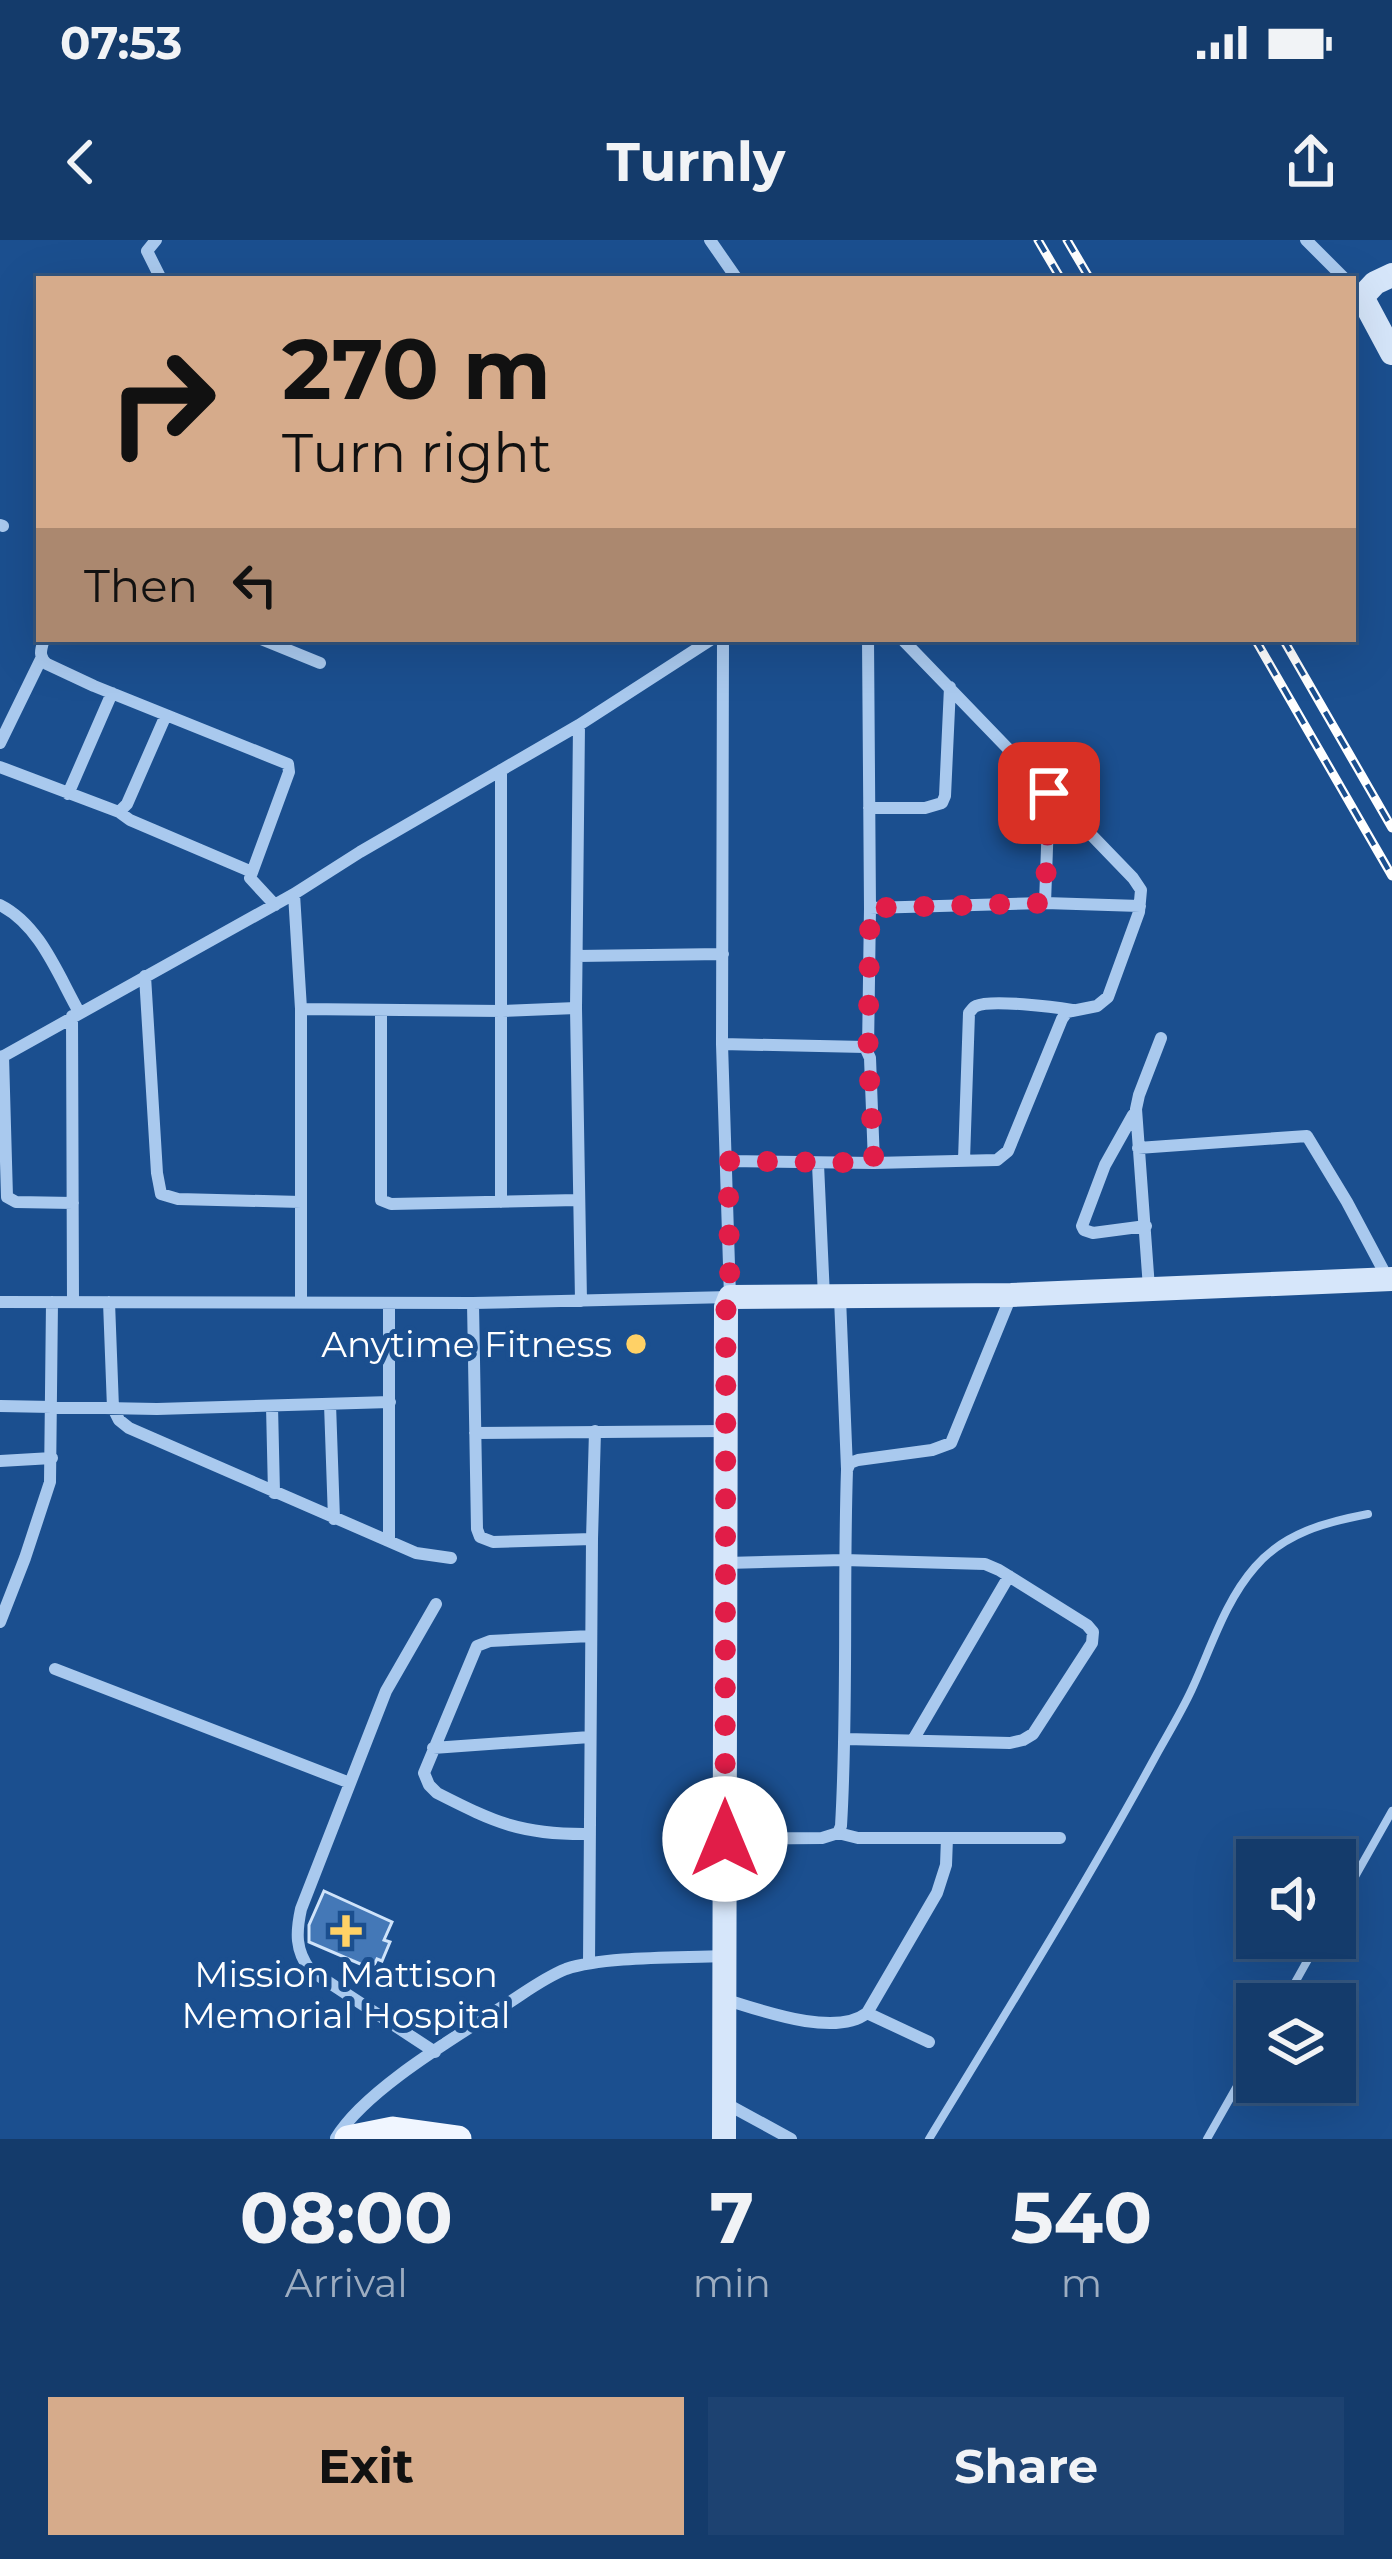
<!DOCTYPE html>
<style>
:root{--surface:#143b6b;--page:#1d4271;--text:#f1f3f6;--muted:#9dadc1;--line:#33557e;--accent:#d6ab8b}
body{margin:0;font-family:Montserrat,sans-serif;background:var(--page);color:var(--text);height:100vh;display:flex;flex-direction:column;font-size:45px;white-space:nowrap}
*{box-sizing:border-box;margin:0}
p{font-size:39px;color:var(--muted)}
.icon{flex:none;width:66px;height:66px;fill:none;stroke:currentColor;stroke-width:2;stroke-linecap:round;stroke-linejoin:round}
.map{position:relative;height:1899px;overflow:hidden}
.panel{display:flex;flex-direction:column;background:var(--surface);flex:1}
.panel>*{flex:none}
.banner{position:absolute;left:36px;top:36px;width:1320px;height:366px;border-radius:0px;box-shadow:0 12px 48px #0002,0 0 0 3px var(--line);background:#d6ab8b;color:#111;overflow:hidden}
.buttons{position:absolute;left:1236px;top:1599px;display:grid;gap:24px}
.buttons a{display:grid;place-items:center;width:120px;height:120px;border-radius:0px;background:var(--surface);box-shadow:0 12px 48px #0002,0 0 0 3px var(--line);font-size:60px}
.pin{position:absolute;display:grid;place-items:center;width:102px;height:102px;color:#fff;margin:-51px;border-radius:24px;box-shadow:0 6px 18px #0006}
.me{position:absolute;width:132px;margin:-66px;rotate:0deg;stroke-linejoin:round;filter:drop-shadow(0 0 9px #0008)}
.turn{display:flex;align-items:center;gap:42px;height:252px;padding:0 48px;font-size:54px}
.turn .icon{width:156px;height:156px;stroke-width:2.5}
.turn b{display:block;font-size:84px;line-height:102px}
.then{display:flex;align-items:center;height:114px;padding:0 48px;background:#0003;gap:24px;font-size:45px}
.eta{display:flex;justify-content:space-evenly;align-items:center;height:204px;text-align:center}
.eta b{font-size:72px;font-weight:700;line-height:84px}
.button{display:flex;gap:24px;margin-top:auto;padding:24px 48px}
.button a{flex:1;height:138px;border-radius:0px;background:var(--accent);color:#111;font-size:48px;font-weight:700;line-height:138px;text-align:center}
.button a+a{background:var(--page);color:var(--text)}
.status{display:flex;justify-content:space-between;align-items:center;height:84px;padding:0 60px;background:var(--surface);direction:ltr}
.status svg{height:33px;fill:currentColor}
header{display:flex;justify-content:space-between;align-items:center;height:156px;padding:0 48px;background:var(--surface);font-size:54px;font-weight:700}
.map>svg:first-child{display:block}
.building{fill:#4478b7;stroke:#cfe3fa;stroke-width:3}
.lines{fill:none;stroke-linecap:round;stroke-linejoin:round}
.lane{stroke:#a9c9ee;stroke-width:8}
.street{stroke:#a9c9ee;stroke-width:12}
.secondary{stroke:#d6e6fa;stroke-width:24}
.primary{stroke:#f0f6ff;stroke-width:27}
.rail-casing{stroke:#fff;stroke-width:9}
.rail{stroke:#1b4f8f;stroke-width:4.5;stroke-dasharray:14;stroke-linecap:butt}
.route{stroke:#e11d48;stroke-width:21;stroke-dasharray:0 37.8}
.poi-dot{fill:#ffd166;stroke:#1b4f8f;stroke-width:4.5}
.labels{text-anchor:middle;stroke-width:10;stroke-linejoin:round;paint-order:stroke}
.poi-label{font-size:36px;fill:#fff;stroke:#1b4f8f;text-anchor:end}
</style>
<div class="status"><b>07:53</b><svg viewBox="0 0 49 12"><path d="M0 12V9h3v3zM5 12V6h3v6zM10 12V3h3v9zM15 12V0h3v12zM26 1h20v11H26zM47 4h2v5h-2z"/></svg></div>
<header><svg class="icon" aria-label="back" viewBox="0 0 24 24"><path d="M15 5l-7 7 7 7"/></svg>Turnly<svg class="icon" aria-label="share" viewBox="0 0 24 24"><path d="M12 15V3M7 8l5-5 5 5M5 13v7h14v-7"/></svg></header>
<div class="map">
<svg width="1392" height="1899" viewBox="0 0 1392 1899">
<rect width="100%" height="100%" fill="#1b4f8f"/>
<path class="building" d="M324 1651 392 1682 384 1700 390 1702 382 1721 377 1719 372 1729 309 1702V1685Z"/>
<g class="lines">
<path class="lane" d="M1335 1672 1392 1571
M1283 1764 1320 1698
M929 1899C1005 1774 1083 1649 1153 1521 1166 1497 1181 1473 1192 1449 1211 1408 1225 1361 1255 1327 1284 1293 1326 1282 1368 1274
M1207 1899 1257 1811"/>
<path class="street" d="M156 0 147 11 161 39
M710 0 737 39
M1306 0 1345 39
M0 285 3 286
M44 399C41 409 38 417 47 424L94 446 288 524 289 532 250 638 275 665
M261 399 320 423
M579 485 576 768 581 1061
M0 503 42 417
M0 527 119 572 127 564 166 475
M68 554 112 453
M869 568H925L942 563 945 556 950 447
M119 572 130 580 252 632
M294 654 301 769V1062
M1045 663 1049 553
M0 665C40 685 58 735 79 772
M870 668 1045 663 1140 666
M577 716 723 714
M145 736 157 933 161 954 178 959 301 962
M301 769 502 771 576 768
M381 770V960L391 964 577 960
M72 776 73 1062
M722 804 865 807 870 818 874 923 997 920 1008 911 1062 779 1067 772 1097 766 1108 757 1139 672 1141 650 1133 638 902 399
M868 810 870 668 868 399
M3 816 7 957 16 962 73 963
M0 818 294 654 360 612 579 485 712 399
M1133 875 1105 925 1082 986 1084 990 1093 993 1146 986
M1138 908 1307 896 1347 962 1388 1039
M964 920 969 773C971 771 973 767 976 766 991 759 1055 767 1072 770
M728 921 874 923
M818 924 824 1057
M501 962V530
M1149 1048 1136 869 1139 855 1161 798
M840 1058 847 1229
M0 1062 473 1063 730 1057 722 804 723 399
M109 1062 113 1168 119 1180 129 1188 416 1313 451 1318
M389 1063V1301
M473 1063 477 1289 480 1297 493 1302 592 1299
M330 1164 334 1279
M0 1166 157 1169 390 1162
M272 1166 274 1253
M475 1193 724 1191
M0 1221 52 1218
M726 1323 844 1320 985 1324 999 1330 1087 1385 1093 1392 1092 1403 1033 1494 1023 1500 1010 1503 846 1499
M0 1382 25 1318 50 1242 52 1062
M55 1429 350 1543
M913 1500 1009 1336
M433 1508 590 1497
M838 1593 858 1598H1060
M590 1594C522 1595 496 1583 437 1553L429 1545 424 1533 477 1406 490 1401 591 1396
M725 1599 822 1598 838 1593 841 1586C848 1468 843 1349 847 1230L850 1223 858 1220 932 1210 951 1203 1011 1056
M589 1723 592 1299 595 1191
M724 1759C760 1770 835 1798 867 1773L937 1653 946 1625 947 1598
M867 1773 929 1802
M435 1812 310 1730C295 1710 296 1692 301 1669L386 1451 436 1364
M725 1863 791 1899
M336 1898C365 1850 454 1798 502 1767 523 1754 543 1738 566 1729 605 1716 679 1718 723 1716"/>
<path class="secondary" d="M1392 35 1375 43 1362 57 1392 113
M724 1899 726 1067 730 1057 1011 1055 1392 1039"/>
<path class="primary" d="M348 1899 393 1890 458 1899"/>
<g class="rail-casing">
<path id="rail" d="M1038 0 1061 39
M1067 0 1090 39
M1255 399 1392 636
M1283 399 1392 588"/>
</g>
<use href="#rail" class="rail"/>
</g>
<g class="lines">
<path class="route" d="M725 1599 726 1067 730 1057 728 921 874 923 868 810 870 668 1045 663 1049 553"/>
</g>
<g class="poi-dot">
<circle cx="636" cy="1104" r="12"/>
<path d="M340 1673h12v12h12v12h-12v12h-12v-12h-12v-12h12z"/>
</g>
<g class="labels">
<g class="poi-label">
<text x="612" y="1117">Anytime Fitness</text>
<text x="346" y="1747" text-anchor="middle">Mission Mattison<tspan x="346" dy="41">Memorial Hospital</tspan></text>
</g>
</g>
</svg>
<div class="buttons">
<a><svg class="icon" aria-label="sound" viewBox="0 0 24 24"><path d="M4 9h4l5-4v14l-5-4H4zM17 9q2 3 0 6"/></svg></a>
<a><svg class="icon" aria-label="layers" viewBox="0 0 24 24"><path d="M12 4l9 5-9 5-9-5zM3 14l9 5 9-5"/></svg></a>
</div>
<div class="pin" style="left:1049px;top:553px;background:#d93025"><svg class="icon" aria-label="arrive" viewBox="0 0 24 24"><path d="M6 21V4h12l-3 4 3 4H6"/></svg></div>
<svg class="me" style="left:725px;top:1599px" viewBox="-20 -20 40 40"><circle r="19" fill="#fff"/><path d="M0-13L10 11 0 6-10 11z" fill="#e11d48"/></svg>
<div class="banner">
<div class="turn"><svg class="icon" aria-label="right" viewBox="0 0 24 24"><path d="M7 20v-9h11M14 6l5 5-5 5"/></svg><div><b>270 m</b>Turn right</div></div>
<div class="then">Then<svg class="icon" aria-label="left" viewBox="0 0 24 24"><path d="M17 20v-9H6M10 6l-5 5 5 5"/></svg></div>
</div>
</div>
<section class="panel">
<div class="eta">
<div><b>08:00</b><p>Arrival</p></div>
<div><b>7</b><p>min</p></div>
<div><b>540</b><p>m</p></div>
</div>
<div class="button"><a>Exit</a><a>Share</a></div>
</section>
